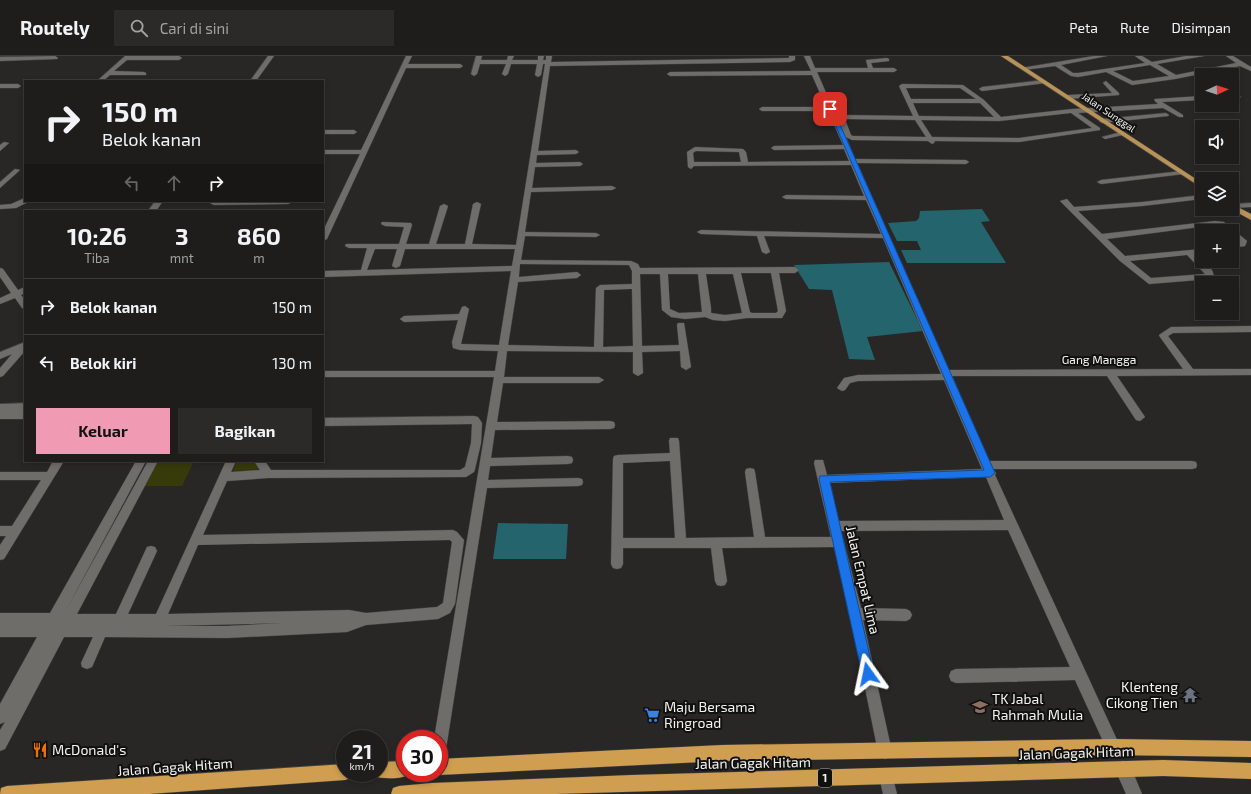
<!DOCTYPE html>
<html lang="id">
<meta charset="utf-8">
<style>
:root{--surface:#1e1d1c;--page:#2b2a29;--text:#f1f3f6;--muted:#a1a2a3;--line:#3c3b3b;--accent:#f19ab3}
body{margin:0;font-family:"Exo 2",sans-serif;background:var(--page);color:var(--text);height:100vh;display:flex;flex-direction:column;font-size:15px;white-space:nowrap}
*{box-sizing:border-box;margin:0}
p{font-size:13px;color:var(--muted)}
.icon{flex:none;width:22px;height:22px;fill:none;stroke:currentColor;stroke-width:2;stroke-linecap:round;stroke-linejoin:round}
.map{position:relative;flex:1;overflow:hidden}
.drawer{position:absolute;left:24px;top:154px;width:300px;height:252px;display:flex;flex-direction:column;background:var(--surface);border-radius:0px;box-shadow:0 2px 6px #0003,0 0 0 1px var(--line)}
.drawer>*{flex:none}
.banner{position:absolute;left:24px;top:24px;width:300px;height:122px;border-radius:0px;box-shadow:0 2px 6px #0003,0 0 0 1px var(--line);background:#1e1d1c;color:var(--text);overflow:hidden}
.needle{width:26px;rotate:87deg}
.fabs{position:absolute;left:1195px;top:12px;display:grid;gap:8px}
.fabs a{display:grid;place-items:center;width:44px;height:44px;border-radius:0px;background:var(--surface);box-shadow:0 2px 6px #0003,0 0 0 1px var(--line);font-size:20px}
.speed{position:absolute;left:336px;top:674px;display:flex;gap:8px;font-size:20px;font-weight:700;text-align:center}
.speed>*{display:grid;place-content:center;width:52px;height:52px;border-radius:50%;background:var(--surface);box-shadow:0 2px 6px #0003,0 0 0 1px var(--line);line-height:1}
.speed small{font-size:10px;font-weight:400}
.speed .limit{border:6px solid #d22;background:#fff;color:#111}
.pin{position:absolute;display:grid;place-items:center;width:34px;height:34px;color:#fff;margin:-17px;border-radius:8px;box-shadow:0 2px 6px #0006}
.me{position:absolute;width:44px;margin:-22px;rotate:348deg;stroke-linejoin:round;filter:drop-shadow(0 0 3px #0008)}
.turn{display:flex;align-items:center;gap:14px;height:84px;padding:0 12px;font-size:18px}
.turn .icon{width:52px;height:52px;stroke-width:2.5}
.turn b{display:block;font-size:28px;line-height:34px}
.lanes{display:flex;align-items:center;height:38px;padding:0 12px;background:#0003;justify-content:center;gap:20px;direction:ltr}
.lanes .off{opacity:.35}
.eta{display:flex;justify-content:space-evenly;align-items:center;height:68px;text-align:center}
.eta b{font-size:24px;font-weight:700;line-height:28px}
.cta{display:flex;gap:8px;margin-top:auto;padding:8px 12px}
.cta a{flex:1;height:46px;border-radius:0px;background:var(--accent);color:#111;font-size:16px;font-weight:700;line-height:46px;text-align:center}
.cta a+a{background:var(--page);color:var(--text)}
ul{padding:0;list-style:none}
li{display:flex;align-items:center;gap:12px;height:56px;padding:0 12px;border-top:1px solid var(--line)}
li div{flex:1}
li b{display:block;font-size:15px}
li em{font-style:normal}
header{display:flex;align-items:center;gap:24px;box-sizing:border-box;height:56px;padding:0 20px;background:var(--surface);border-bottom:1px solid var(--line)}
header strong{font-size:19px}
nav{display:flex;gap:22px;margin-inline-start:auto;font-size:14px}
.search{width:280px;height:36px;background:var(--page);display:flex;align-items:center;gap:10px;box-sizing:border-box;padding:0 14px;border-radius:0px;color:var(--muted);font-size:15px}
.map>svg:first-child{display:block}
.green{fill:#373a09}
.water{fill:#24646d}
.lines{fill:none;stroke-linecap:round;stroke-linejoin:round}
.minor-casing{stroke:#434240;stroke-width:1}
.tertiary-casing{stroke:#434240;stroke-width:1}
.primary-casing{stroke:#434240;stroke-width:1}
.trunk-casing{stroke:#434240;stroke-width:1}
.minor{fill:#6e6d6a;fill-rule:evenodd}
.tertiary{fill:#6e6d6a;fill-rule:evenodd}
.primary{fill:#b89257;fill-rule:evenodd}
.trunk{fill:#d09e50;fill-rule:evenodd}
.route{fill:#1a73e8;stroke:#114b97}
.labels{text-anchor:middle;stroke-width:4;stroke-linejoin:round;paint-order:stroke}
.far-street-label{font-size:10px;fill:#f4f3f2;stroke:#10100f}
.shield{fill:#10100f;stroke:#b0afae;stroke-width:1}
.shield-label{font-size:11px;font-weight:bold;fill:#f4f3f2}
.street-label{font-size:12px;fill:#f4f3f2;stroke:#10100f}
.near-street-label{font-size:14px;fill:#f4f3f2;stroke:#10100f}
.near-poi-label{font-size:14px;fill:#f4f3f2;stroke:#10100f;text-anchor:start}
</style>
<header>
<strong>Routely</strong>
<div class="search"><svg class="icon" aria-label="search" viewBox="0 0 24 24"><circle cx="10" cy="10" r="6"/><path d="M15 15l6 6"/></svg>Cari di sini</div>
<nav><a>Peta</a><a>Rute</a><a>Disimpan</a></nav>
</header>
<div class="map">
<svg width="1251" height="738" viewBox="0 0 1251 738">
<rect width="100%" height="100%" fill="#282725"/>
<path class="green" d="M155 405H194L182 430H142Z
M237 405H256L262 413 233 415Z"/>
<path class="water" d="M982 153 990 165 981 166 1006 207H907L901 194H921L917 185H897L888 167 916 165 919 162 920 155Z
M889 206 923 275 867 281 875 304 849 303 832 234 809 233 794 209Z
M498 467 568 468 566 503H493Z"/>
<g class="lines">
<g class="minor-casing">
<path id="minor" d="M55 0 58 2 57 3 0 5V1Z
M125 0H179L182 2 179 4H127L114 15 144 16 146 17V19H110L103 25H97Z
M268 0H274L256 25H250Z
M406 0H412L408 8H460L463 10 460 12H406L327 183 323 185V175L360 98H323V94H361Z
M476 0H482L481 4H507L508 0H514L512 4H538V0H544L543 4H546V0H552L551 6 789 2V0H795V4L790 6 550 10 538 95 576 94 579 96 576 98 537 99 536 107 580 106 583 108 580 110 535 111 532 132 612 130 616 132 612 134 531 136 525 176 596 177 600 179 596 181 525 180 521 204 631 205 638 208 640 212 795 211 799 214 795 217H779L786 255 782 262H747L725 265 713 264 705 261 685 263 671 261 662 254 660 218H640L642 290 679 289 677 269 678 267H684L691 311 686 314 681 311 680 295 642 296 643 317 638 320 633 317V296L507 295 504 321H599L604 324 599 327H503L497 366 610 365 614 366 615 369 614 372 610 373 495 374 491 402 568 400 572 401 573 404 572 407 568 408 490 410 488 424 578 422 582 423 583 426 582 429 578 430 487 432 446 693 444 698 439 700V683H434L494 321H323V315H495L498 295 460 294 453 292 452 286 458 264 404 266 400 263 404 260 459 258 462 251 465 250 469 253 461 288 499 289 511 215 323 221V215L361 214 367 192H349L345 190 346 188H399L404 171 385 170 381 168 382 166 411 167 412 169 406 188H429L440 150 444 148 448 150 436 188H465L473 148 477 146 481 148 472 188 516 189 545 8H543L541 19 538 21 535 19 537 8H511L508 18 505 20 502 18 506 8H480L477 18 474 20 471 18ZM375 193H397L392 210 396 212 400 210 405 193H515L512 210 367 214ZM520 208 629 209 632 215V228L600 229 596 232 594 291 508 289 518 226 577 222 581 219 577 216 519 221ZM741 217H771L778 255 776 257H752L750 256ZM668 218H698L702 256 679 257 670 253ZM706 218H733L742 257 725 259 711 257V252ZM632 233 633 290 603 291 604 234Z
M804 0H810L815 12H868L866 4 887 2 889 3V5L871 7 873 12H894L897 14 894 16H817L838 64 843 59 913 60 899 30 902 28 963 29 984 44 1001 61 1072 53 1158 48 1154 44 1155 43 1202 40V44L1162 46 1183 59V61H1179L1163 52 1078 57 1100 72V74L1019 86 935 85 934 87 932 88 928 85 852 84 846 81 855 103 966 104 969 106 966 108 857 107 949 314 1183 313 1160 281 1159 279 1171 271 1251 270V276L1173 277 1168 280 1193 313H1251V319L1117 320 1145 361 1140 365 1136 364 1107 320H952L989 405H1192L1196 406 1197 409 1196 412 1192 413H993L996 417 995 419 1118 686 1120 691 1118 696 1113 698 1108 696 1075 624 956 627 951 625 949 620 951 615 956 613 1070 611 1008 474 841 475 861 552 906 553 910 555 912 559 910 563 906 565 863 564 892 696 890 701 885 703 880 701 878 696 850 558 834 491 722 492 727 525 725 529 721 530 717 529 715 525 711 492H623V508L621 512 617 513 613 512 611 508 613 403 614 400 618 399 670 397 669 385 670 382H678L679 385 686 482 754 481 745 416 746 413 750 412 754 413 755 416 765 481H831L814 407 815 404H823L827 419 982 413 944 324 858 325 850 327 845 334 842 335 837 332 844 322 858 319 941 318 883 182 764 180 770 196 766 198 762 196 757 180 701 178 697 176 701 174 881 178 866 144 786 143 782 141 786 139 864 140 851 109 694 110 691 113 688 111 687 96 695 91 743 93 746 96 748 106 849 105 844 93 774 94 771 92 774 90 843 89 828 55H762L759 53 762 51H826L812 19 670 20 667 18 670 16 811 15ZM906 32H960L976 43H911ZM913 47H980L994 61 919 60ZM1071 57 1092 72 1019 82 932 81 921 64 999 65ZM845 63 915 64 926 81 853 80 851 79ZM696 95 739 96 741 106H694L693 97ZM670 405 675 482H623V407ZM986 421 1004 464 839 465 829 427Z
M1094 0H1107L1061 9 1073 17H1078L1145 7 1135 0H1142L1152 6 1186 0H1204L1157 8 1176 19 1236 7 1226 0H1233L1251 11V15L1240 10 1175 23 1132 29 1106 16 1078 21 1071 20 1055 10 1024 14 1021 12ZM1150 9 1169 20 1133 25 1113 15Z
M1044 24 1047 26 1046 27 982 35 979 33 982 31Z
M1106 25 1119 37V39L1068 43 1065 41 1068 39 1112 37 1103 27Z
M0 28H18L21 30 18 32H0Z
M1232 39 1241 41 1232 43Z
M1166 57 1169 59 1168 60 1102 67 1099 65 1102 63Z
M323 74H354L357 76 354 78H323Z
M1121 76 1123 77V79L1105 83 1102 81Z
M4 86 9 87 0 95V89Z
M15 113 20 114 0 132V126Z
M1182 115 1184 116V118L1101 128 1097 126 1101 124Z
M1202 139V143L1142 150 1078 155 1102 178 1215 165 1224 166 1247 185 1245 190 1232 192V188L1239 186 1232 180V175C1225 175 1222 170 1215 169L1107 183 1125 200 1202 193V197L1196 198 1212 214 1214 220 1210 223 1149 228 1120 205 1060 145 1067 143 1074 151 1142 146ZM1187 199 1205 218 1151 222 1130 205Z
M25 142V145L28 146 16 152 0 153V149L11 148Z
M155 145H163L156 155H148Z
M211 145H291L292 146 288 148 214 149 210 147Z
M1251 147V151L1232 152V148Z
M0 212 3 213 18 234 25 231V237L21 239 25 244V253L22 252 15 242 0 248V242L11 237 0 221Z
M25 286V295L3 320 0 321V312L12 298 0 303V296Z
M25 347V355H10H25V363H0V348Z
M474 360 478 361 482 367 481 387 475 413 474 416 466 421 268 422 227 425 203 479 453 474 457 476 464 484 455 548 450 557 438 563 366 569 347 576 227 582 105 581 92 611 87 613 82 611 81 607 93 581H64L5 693 0 695V674L5 666 0 668V648L37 581H0V569H44H0V557H50L136 405H146L64 558 148 405H158L77 558H116L147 491 151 490 155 491 157 495 128 558H156L226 405H236L231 416 260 414 254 405H265L271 414H460L465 411 471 387 472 368 323 370V362ZM450 484 452 486 443 547 437 551 366 557 349 554 168 558 198 489ZM284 567 227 570H165Z
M53 405H64L4 503 0 504V489L6 480H0V470H12L41 424H0V416H47Z
M886 713 891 715 897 738H883L879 720 881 715Z"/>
</g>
<g class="tertiary-casing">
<path id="tertiary" d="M1123 705 1129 707 1142 738H1126L1115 713 1117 707Z"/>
</g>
<g class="primary-casing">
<path id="primary" d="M1001 0H1008L1202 127V132Z
M1232 148 1251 158V164L1231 153Z"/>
</g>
<g class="trunk-casing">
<path id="trunk" d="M1113 683 1251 685V701L1113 699 722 705 439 719 435 717H439V703L722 689Z
M1163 704 1251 707V723L1163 720 555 738H391L393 732 399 730 432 727 632 719Z
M405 705V717H411C404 724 382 723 373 720L372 717H379V706Z
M345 708V717H352L351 722 345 724 149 738H0L1 732 7 730Z"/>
</g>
<use href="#minor" class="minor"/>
<use href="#tertiary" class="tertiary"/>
<use href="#primary" class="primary"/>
<use href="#trunk" class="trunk"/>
</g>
<path class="route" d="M828 52 833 53 995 417 990 421 830 426 874 618 873 622 868 624 864 622 862 618 819 423 820 420 984 414Z"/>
<defs>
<g id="temple-bare" transform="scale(1.2)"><path d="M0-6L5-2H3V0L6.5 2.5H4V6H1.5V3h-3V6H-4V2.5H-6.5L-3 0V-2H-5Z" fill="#6b7280" stroke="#10100f" stroke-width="2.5" paint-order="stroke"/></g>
<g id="school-bare" transform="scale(1.2)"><path d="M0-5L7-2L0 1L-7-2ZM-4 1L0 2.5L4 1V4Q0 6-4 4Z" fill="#8d6e63" stroke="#10100f" stroke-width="2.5" paint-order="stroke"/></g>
<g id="supermarket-bare" transform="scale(1.2)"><path d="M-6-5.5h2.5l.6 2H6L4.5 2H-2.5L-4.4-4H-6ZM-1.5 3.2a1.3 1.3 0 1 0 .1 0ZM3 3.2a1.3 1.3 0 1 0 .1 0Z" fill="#3f7fe0" stroke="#10100f" stroke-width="2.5" paint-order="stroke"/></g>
<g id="restaurant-bare" transform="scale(1.2)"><path d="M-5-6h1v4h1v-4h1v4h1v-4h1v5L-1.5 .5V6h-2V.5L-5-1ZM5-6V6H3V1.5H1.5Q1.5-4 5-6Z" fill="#e8710a" stroke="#10100f" stroke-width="2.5" paint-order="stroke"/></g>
</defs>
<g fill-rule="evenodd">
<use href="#temple-bare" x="1190" y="639"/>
<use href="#school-bare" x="980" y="651"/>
<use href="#supermarket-bare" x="652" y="659"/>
<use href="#restaurant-bare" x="40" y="694"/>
</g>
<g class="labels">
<g class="far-street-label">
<text transform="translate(1109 56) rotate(34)" y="4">Jalan Sunggal</text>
</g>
<rect class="shield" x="818" y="713" width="14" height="18" rx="3"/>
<g class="shield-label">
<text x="825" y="726">1</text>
</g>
<g class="street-label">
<text x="1099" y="308">Gang Mangga</text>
</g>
<g class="near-street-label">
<text transform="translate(863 524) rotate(77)" y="5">Jalan Empat Lima</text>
<text transform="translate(1076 697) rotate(-2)" y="5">Jalan Gagak Hitam</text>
<text transform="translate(753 707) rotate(-1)" y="5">Jalan Gagak Hitam</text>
<text transform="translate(175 711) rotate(-4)" y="5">Jalan Gagak Hitam</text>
</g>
<g class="near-poi-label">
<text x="1178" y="636" text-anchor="end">Klenteng<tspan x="1178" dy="16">Cikong Tien</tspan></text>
<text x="992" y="648">TK Jabal<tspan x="992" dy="16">Rahmah Mulia</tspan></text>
<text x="664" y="656">Maju Bersama<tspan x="664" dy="16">Ringroad</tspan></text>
<text x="52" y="699">McDonald's</text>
</g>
</g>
</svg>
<div class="fabs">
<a><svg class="needle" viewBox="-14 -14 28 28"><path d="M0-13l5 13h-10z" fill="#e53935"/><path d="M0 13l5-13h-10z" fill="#a1a2a3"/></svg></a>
<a><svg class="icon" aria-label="sound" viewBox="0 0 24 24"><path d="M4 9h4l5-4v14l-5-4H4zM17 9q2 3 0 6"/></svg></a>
<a><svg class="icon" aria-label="layers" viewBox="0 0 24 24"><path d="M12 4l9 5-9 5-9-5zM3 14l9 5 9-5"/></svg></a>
<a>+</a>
<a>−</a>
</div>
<div class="speed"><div>21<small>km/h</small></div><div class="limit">30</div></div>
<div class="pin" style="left:830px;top:53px;background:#d93025"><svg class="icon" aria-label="arrive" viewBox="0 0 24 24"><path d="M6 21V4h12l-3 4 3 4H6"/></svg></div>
<svg class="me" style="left:868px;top:618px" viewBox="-20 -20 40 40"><path d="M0-17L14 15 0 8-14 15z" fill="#1a73e8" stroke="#fff" stroke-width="4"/></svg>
<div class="banner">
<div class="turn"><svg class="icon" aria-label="right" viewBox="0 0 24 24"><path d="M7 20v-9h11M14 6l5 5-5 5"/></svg><div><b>150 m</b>Belok kanan</div></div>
<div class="lanes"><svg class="icon off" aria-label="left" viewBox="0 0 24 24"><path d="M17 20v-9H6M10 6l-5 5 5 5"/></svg><svg class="icon off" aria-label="ahead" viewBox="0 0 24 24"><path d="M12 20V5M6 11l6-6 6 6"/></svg><svg class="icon" aria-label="right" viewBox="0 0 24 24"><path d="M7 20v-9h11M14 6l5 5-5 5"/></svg></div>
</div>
<section class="drawer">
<div class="eta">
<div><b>10:26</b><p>Tiba</p></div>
<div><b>3</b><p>mnt</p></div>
<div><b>860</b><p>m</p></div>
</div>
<ul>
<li><svg class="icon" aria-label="right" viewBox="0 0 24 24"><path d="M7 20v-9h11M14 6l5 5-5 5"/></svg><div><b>Belok kanan</b></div><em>150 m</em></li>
<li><svg class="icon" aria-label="left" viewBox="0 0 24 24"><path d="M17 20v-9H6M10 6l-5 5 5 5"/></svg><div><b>Belok kiri</b></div><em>130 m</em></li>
</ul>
<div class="cta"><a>Keluar</a><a>Bagikan</a></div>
</section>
</div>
